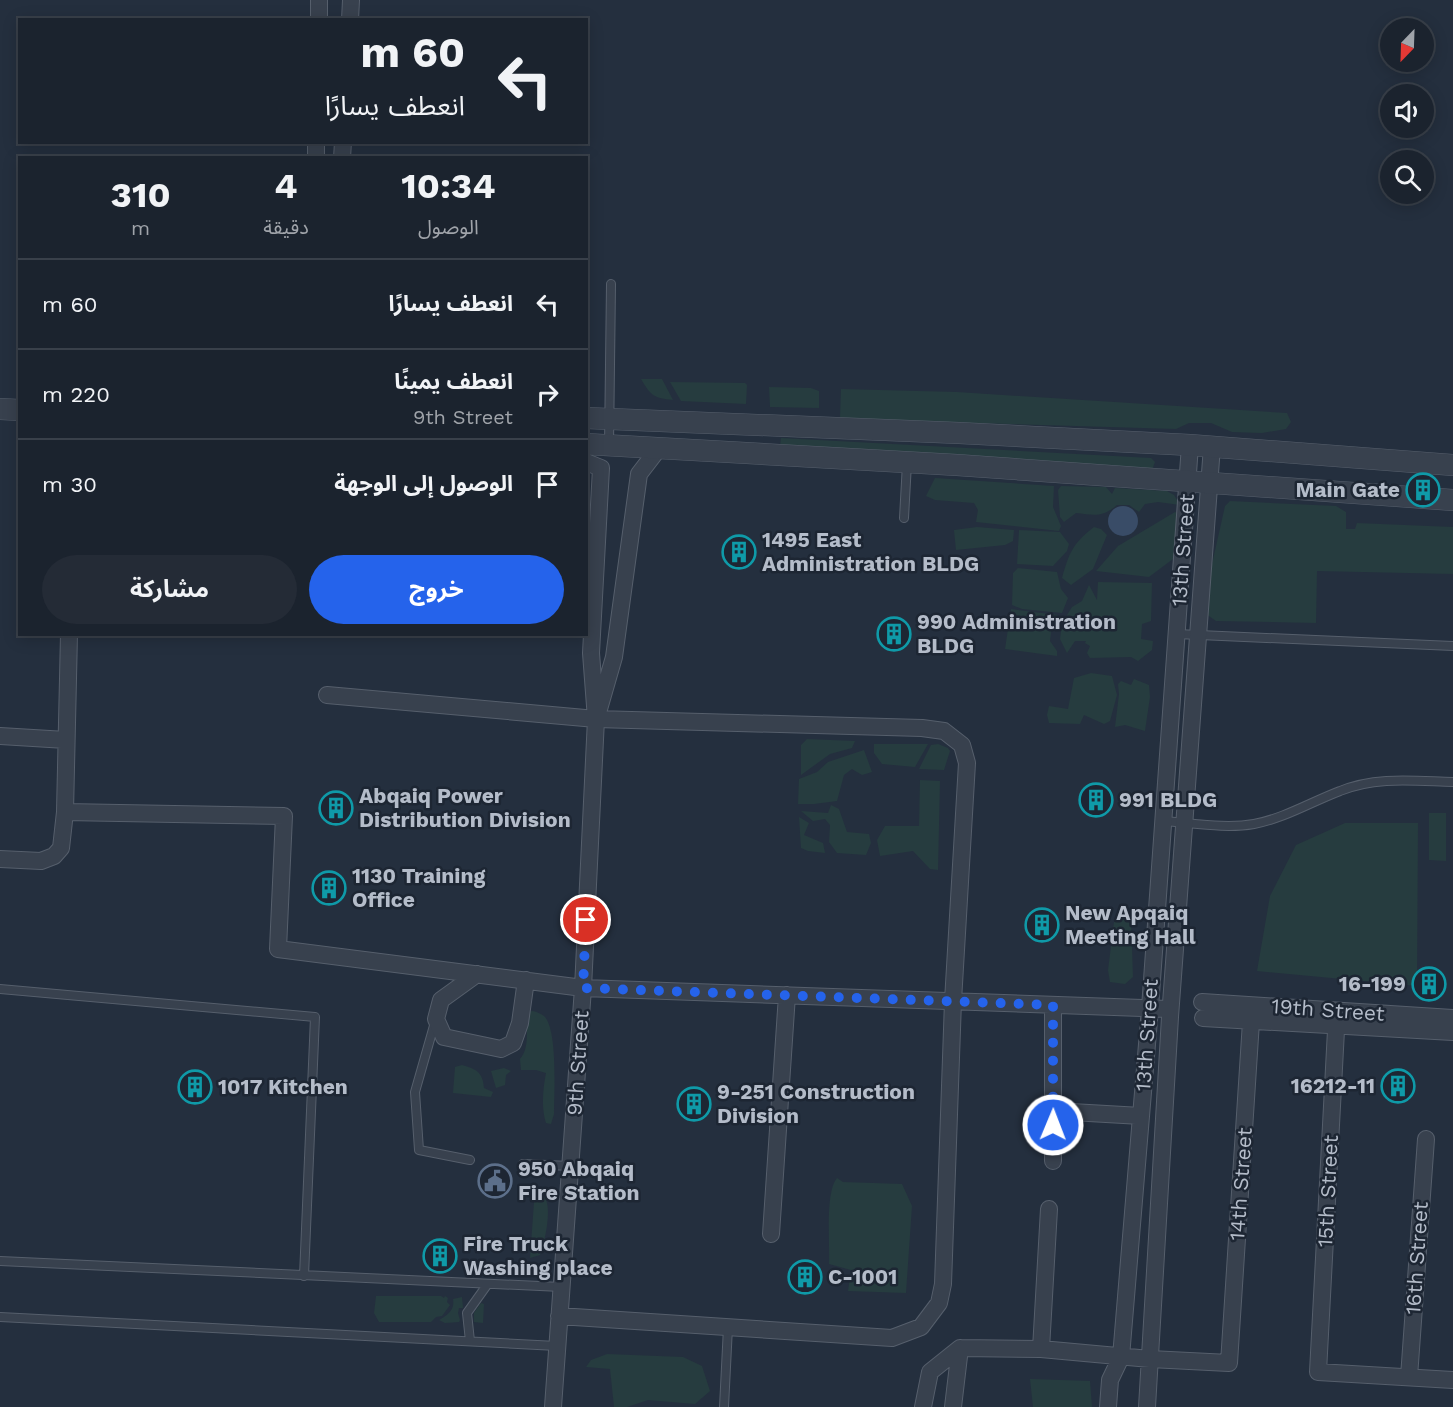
<!DOCTYPE html>
<html lang="ar">
<meta charset="utf-8">
<style>
:root{--surface:#1b232e;--page:#242b36;--text:#f1f3f6;--muted:#a0a4aa;--line:#39404a;--accent:#2563eb}
body{margin:0;font-family:"Work Sans","Noto Sans Arabic",sans-serif;background:var(--page);color:var(--text);direction:rtl;height:100vh;display:flex;flex-direction:column;font-size:22px;white-space:nowrap}
*{box-sizing:border-box;margin:0}
p{font-size:20px;color:var(--muted)}
.icon{flex:none;width:33px;height:33px;fill:none;stroke:currentColor;stroke-width:2;stroke-linecap:round;stroke-linejoin:round}
.map{position:relative;flex:1;overflow:hidden;direction:ltr}
.drawer{position:absolute;left:18px;top:156px;width:570px;height:480px;display:flex;flex-direction:column;background:var(--surface);border-radius:0px;box-shadow:0 3px 15px #0003,0 0 0 2px var(--line);direction:rtl}
.drawer>*{flex:none}
.hud{position:absolute;left:18px;top:18px;width:570px;height:126px;border-radius:0px;box-shadow:0 3px 15px #0003,0 0 0 2px var(--line);direction:rtl;background:#1b232e;color:var(--text);overflow:hidden}
.needle{width:39px;rotate:203deg}
.buttons{position:absolute;left:1380px;top:18px;display:grid;gap:12px}
.buttons a{display:grid;place-items:center;width:54px;height:54px;border-radius:50%;background:var(--surface);box-shadow:0 3px 15px #0003,0 0 0 2px var(--line);font-size:30px}
.pin{position:absolute;display:grid;place-items:center;width:51px;height:51px;color:#fff;margin:-26px;border:3px solid #fff;border-radius:50%;box-shadow:0 2px 6px #0007}
.me{position:absolute;width:66px;margin:-33px;rotate:1deg;stroke-linejoin:round;filter:drop-shadow(0 0 4px #0008)}
.turn{display:flex;align-items:center;gap:21px;height:126px;padding:0 24px;font-size:27px}
.turn .icon{width:78px;height:78px;stroke-width:2.5}
.turn b{display:block;font-size:42px;line-height:51px}
.eta{display:flex;justify-content:space-evenly;align-items:center;height:102px;text-align:center}
.eta b{font-size:36px;font-weight:700;line-height:42px}
.button{display:flex;gap:12px;margin-top:auto;padding:12px 24px}
.button a{flex:1;height:69px;border-radius:36px;background:var(--accent);color:#fff;font-size:24px;font-weight:700;line-height:69px;text-align:center}
.button a+a{background:var(--page);color:var(--text)}
ul{padding:0;list-style:none}
li{display:flex;align-items:center;gap:18px;height:90px;padding:0 24px;border-top:2px solid var(--line)}
li div{flex:1}
li b{display:block;font-size:22px}
li em{font-style:normal}
.map>svg:first-child{display:block}
.green{fill:#263c3f}
.water{fill:#394c67}
.lines{fill:none;stroke-linecap:round;stroke-linejoin:round}
.service-casing{stroke:#565f6c;stroke-width:10}
.minor-casing{stroke:#565f6c;stroke-width:18}
.tertiary-casing{stroke:#565f6c;stroke-width:22}
.service{stroke:#38414e;stroke-width:8}
.minor{stroke:#38414e;stroke-width:16}
.tertiary{stroke:#38414e;stroke-width:21}
.route{stroke:#2563eb;stroke-width:10;stroke-dasharray:0 18}
.labels{text-anchor:middle;stroke-width:5;stroke-linejoin:round;paint-order:stroke}
.poi-label{font-size:21px;font-weight:bold;fill:#b4bcc9;stroke:#1d2633;text-anchor:start}
.street-label{font-size:21px;fill:#b4bcc9;stroke:#1d2633}
</style>
<div class="map">
<svg width="1453" height="1407" viewBox="0 0 1453 1407">
<rect width="100%" height="100%" fill="#242f3e"/>
<path class="green" d="M641 379H662L673 400C654 398 651 396 641 379Z
M670 382 745 383 747 385 746 404 681 401Z
M769 387 811 388 819 391V408L770 407Z
M841 389 957 392 1287 413 1291 422 1286 429 1262 433 1232 432 1211 423H1189L1176 429 840 419Z
M781 438 1151 458 1155 462 1151 473 780 446Z
M935 478 1054 486 1053 507 1061 526 1059 531 976 522 978 510 974 503 935 500 926 496Z
M1061 486 1106 487 1112 494 1115 488 1167 491 1174 495 1180 505 1158 502 1145 504 1139 512 1129 505H1117C1102 518 1094 515 1076 513L1064 522 1060 517 1058 490Z
M1230 501 1336 506 1346 512V529H1355L1357 523 1453 527V574L1317 571 1316 623 1216 621 1206 614 1208 582 1225 506Z
M1175 512 1181 514 1173 559 1149 577 1096 571 1118 546Z
M977 527 1014 530 1013 541 1005 545 956 550 954 530Z
M1094 527 1101 529 1107 535 1093 569 1071 585 1062 578C1069 553 1073 543 1094 527Z
M1019 530 1060 532 1069 544 1067 551 1053 566 1017 564Z
M1018 568 1057 572 1061 589 1068 598 1062 613 1022 609 1012 605 1013 573Z
M1098 582 1152 583 1151 621 1142 624 1141 639 1153 641 1152 650 1138 661 1131 657 1090 658 1087 653 1090 646 1085 643 1086 641H1075L1067 653 1060 639 1062 623 1072 607 1082 601 1089 585 1097 600Z
M1011 609 1058 615 1051 632 1050 641 1057 651V656L1005 649Z
M1091 673 1112 676 1117 695 1110 721 1104 724 1084 715 1080 724 1049 723 1047 715 1049 706 1068 709 1074 678Z
M1134 679 1149 685 1150 697 1145 731 1125 725 1115 727 1119 694 1118 684 1121 681 1131 685Z
M807 739 855 741 852 748 830 754 801 775V745Z
M874 744H928L915 767 882 764 874 753Z
M938 744 948 748 950 751 944 770 919 769 931 745Z
M864 750 872 772 862 775 852 769 844 775 837 801 814 804H798L799 779 817 772 828 762Z
M920 780 940 781 938 870 930 869 913 851 880 856 877 840 885 826H919Z
M831 805 839 809 847 832 869 834 871 843 866 855 837 853 829 842 830 825 825 819 813 821 801 811 828 813Z
M1429 813H1446V861L1429 860Z
M799 817 809 823 804 835 823 843 825 853 808 851 801 848Z
M1345 823H1418L1417 986 1257 971 1270 896 1296 845Z
M1120 918H1131L1133 977 1125 984 1110 982 1108 970 1114 922Z
M531 1011C535 1011 540 1013 544 1016 558 1029 554 1094 554 1114L551 1124 546 1123C541 1108 543 1088 546 1073L536 1070H521L520 1059C530 1048 526 1028 527 1014Z
M462 1065C476 1069 483 1072 484 1088L493 1092 491 1097 453 1093 455 1067Z
M504 1068 511 1071 506 1075 505 1085 496 1088 491 1071Z
M837 1178 843 1182 902 1184 912 1206 906 1293 848 1291 851 1270 829 1264C830 1244 825 1192 837 1178Z
M537 1196 545 1197C552 1210 545 1241 540 1255L530 1258 534 1202Z
M376 1296H441L444 1298 445 1296 448 1298 447 1302 450 1305 442 1316 436 1317 431 1322H379L374 1313Z
M462 1297 463 1308H459L458 1313 460 1320 459 1322 445 1323 439 1320C448 1315 455 1310 453 1299Z
M481 1303 484 1304 483 1323 474 1322V1313Z
M607 1354 683 1357 702 1366 710 1391 695 1404 648 1400 627 1407H614L610 1369 586 1367 591 1360Z
M1030 1379 1090 1381 1092 1407H1033Z"/>
<path class="water" d="M1108 521a15 15 0 1 1 30 0a15 15 0 1 1-30 0Z"/>
<g class="lines">
<g class="service-casing">
<path id="service" d="M609 445 611 284
M904 518 907 463
M1177 634 1453 646
M1163 821C1193 823 1225 829 1254 824 1285 818 1311 802 1340 791 1376 776 1415 781 1453 782
M0 989 315 1017 304 1276
M435 1022 415 1092 419 1150 470 1160
M523 1164 571 1166
M0 1261 561 1287
M0 1317 557 1346
M470 1341 467 1313 487 1285
M724 1407 728 1327"/>
</g>
<g class="minor-casing">
<path id="minor" d="M319 20V0
M350 20 351 0
M316 158V142
M342 158 343 142
M327 695 596 719 922 728 944 731 962 745 967 763 953 1001 943 1284 939 1303 921 1327 892 1338 559 1316
M599 709 614 657 639 474 659 448
M0 736 66 740
M65 812 284 816 278 949 583 988 1170 1009
M0 859 41 861 54 856 61 848 65 812 69 634
M477 974 441 1000 436 1019 444 1037 501 1049 513 1043 520 1023 526 980
M1202 1002 1453 1018
M1337 1011 1318 1372 1453 1380
M1203 1018 1453 1032
M1054 1111 1141 1116
M1053 1161V1005
M771 1234 787 995
M960 1348 1041 1349 1150 1359 1229 1363 1252 1006
M1041 1349 1049 1209
M1409 1377 1426 1139
M553 1407 583 988 596 719 591 653 601 468 586 462
M923 1407 930 1372 960 1348
M953 1407 960 1348
M1108 1407 1110 1380 1121 1357 1150 1008 1190 445
M1147 1407 1170 1017 1212 446"/>
</g>
<g class="tertiary-casing">
<path id="tertiary" d="M0 409 20 410
M586 418 959 433 1190 445 1453 465
M586 444 957 465 1453 500"/>
</g>
<use href="#service" class="service"/>
<use href="#minor" class="minor"/>
<use href="#tertiary" class="tertiary"/>
</g>
<g class="lines">
<path class="route" d="M586 920 583 988 1053 1005V1125"/>
</g>
<defs>
<g id="building-ring" transform="scale(1.725)"><circle r="9.5" fill="#1d2633" stroke="#0f9aa8" stroke-width="1.5"/><path d="M-4-6H4V6H1V3H-1V6H-4ZM-2.5-4.3h1.7v1.8h-1.7ZM.8-4.3h1.7v1.8H.8ZM-2.5-1h1.7V.8h-1.7ZM.8-1h1.7V.8H.8Z" fill="#0f9aa8"/></g>
<g id="civic-ring" transform="scale(1.725)"><circle r="9.5" fill="#1d2633" stroke="#5c6f8a" stroke-width="1.5"/><path d="M-.6-6.5H3V-4.5H.6V-3L4-1V1h2V6H-6V1h2V-1L-.6-3ZM-1.2 2.5V6h2.4V2.5Z" fill="#5c6f8a"/></g>
</defs>
<g fill-rule="evenodd">
<use href="#building-ring" x="1423" y="490"/>
<use href="#building-ring" x="739" y="552"/>
<use href="#building-ring" x="894" y="634"/>
<use href="#building-ring" x="1096" y="800"/>
<use href="#building-ring" x="336" y="808"/>
<use href="#building-ring" x="329" y="888"/>
<use href="#building-ring" x="1042" y="925"/>
<use href="#building-ring" x="1429" y="984"/>
<use href="#building-ring" x="1398" y="1086"/>
<use href="#building-ring" x="195" y="1087"/>
<use href="#building-ring" x="694" y="1104"/>
<use href="#civic-ring" x="495" y="1181"/>
<use href="#building-ring" x="440" y="1256"/>
<use href="#building-ring" x="805" y="1277"/>
</g>
<g class="labels">
<g class="poi-label">
<text x="1400" y="497" text-anchor="end">Main Gate</text>
<text x="762" y="547">1495 East<tspan x="762" dy="24">Administration BLDG</tspan></text>
<text x="917" y="629">990 Administration<tspan x="917" dy="24">BLDG</tspan></text>
<text x="359" y="803">Abqaiq Power<tspan x="359" dy="24">Distribution Division</tspan></text>
<text x="1119" y="807">991 BLDG</text>
<text x="352" y="883">1130 Training<tspan x="352" dy="24">Office</tspan></text>
<text x="1065" y="920">New Apqaiq<tspan x="1065" dy="24">Meeting Hall</tspan></text>
<text x="1406" y="991" text-anchor="end">16-199</text>
<text x="1375" y="1093" text-anchor="end">16212-11</text>
<text x="218" y="1094">1017 Kitchen</text>
<text x="717" y="1099">9-251 Construction<tspan x="717" dy="24">Division</tspan></text>
<text x="518" y="1176">950 Abqaiq<tspan x="518" dy="24">Fire Station</tspan></text>
<text x="463" y="1251">Fire Truck<tspan x="463" dy="24">Washing place</tspan></text>
<text x="828" y="1284">C-1001</text>
</g>
<g class="street-label">
<text transform="translate(1183 550) rotate(-86)" y="7">13th Street</text>
<text transform="translate(1328 1010) rotate(4)" y="7">19th Street</text>
<text transform="translate(1147 1035) rotate(-86)" y="7">13th Street</text>
<text transform="translate(578 1063) rotate(-86)" y="7">9th Street</text>
<text transform="translate(1241 1184) rotate(-86)" y="7">14th Street</text>
<text transform="translate(1328 1191) rotate(-87)" y="7">15th Street</text>
<text transform="translate(1417 1258) rotate(-86)" y="7">16th Street</text>
</g>
</g>
</svg>
<div class="buttons">
<a><svg class="needle" viewBox="-14 -14 28 28"><path d="M0-13l5 13h-10z" fill="#e53935"/><path d="M0 13l5-13h-10z" fill="#a0a4aa"/></svg></a>
<a><svg class="icon" aria-label="sound" viewBox="0 0 24 24"><path d="M4 9h4l5-4v14l-5-4H4zM17 9q2 3 0 6"/></svg></a>
<a><svg class="icon" aria-label="search" viewBox="0 0 24 24"><circle cx="10" cy="10" r="6"/><path d="M15 15l6 6"/></svg></a>
</div>
<div class="pin" style="left:586px;top:920px;background:#d93025"><svg class="icon" aria-label="arrive" viewBox="0 0 24 24"><path d="M6 21V4h12l-3 4 3 4H6"/></svg></div>
<svg class="me" style="left:1053px;top:1125px" viewBox="-20 -20 40 40"><circle r="17" fill="#2563eb" stroke="#fff" stroke-width="3"/><path d="M0-11L8 9 0 5-8 9z" fill="#fff"/></svg>
<div class="hud">
<div class="turn"><svg class="icon" aria-label="left" viewBox="0 0 24 24"><path d="M17 20v-9H6M10 6l-5 5 5 5"/></svg><div><b>60 m</b>انعطف يسارًا</div></div>
</div>
<section class="drawer">
<div class="eta">
<div><b>10:34</b><p>الوصول</p></div>
<div><b>4</b><p>دقيقة</p></div>
<div><b>310</b><p>m</p></div>
</div>
<ul>
<li><svg class="icon" aria-label="left" viewBox="0 0 24 24"><path d="M17 20v-9H6M10 6l-5 5 5 5"/></svg><div><b>انعطف يسارًا</b></div><em>60 m</em></li>
<li><svg class="icon" aria-label="right" viewBox="0 0 24 24"><path d="M7 20v-9h11M14 6l5 5-5 5"/></svg><div><b>انعطف يمينًا</b><p>9th Street</p></div><em>220 m</em></li>
<li><svg class="icon" aria-label="arrive" viewBox="0 0 24 24"><path d="M6 21V4h12l-3 4 3 4H6"/></svg><div><b>الوصول إلى الوجهة</b></div><em>30 m</em></li>
</ul>
<div class="button"><a>خروج</a><a>مشاركة</a></div>
</section>
</div>
